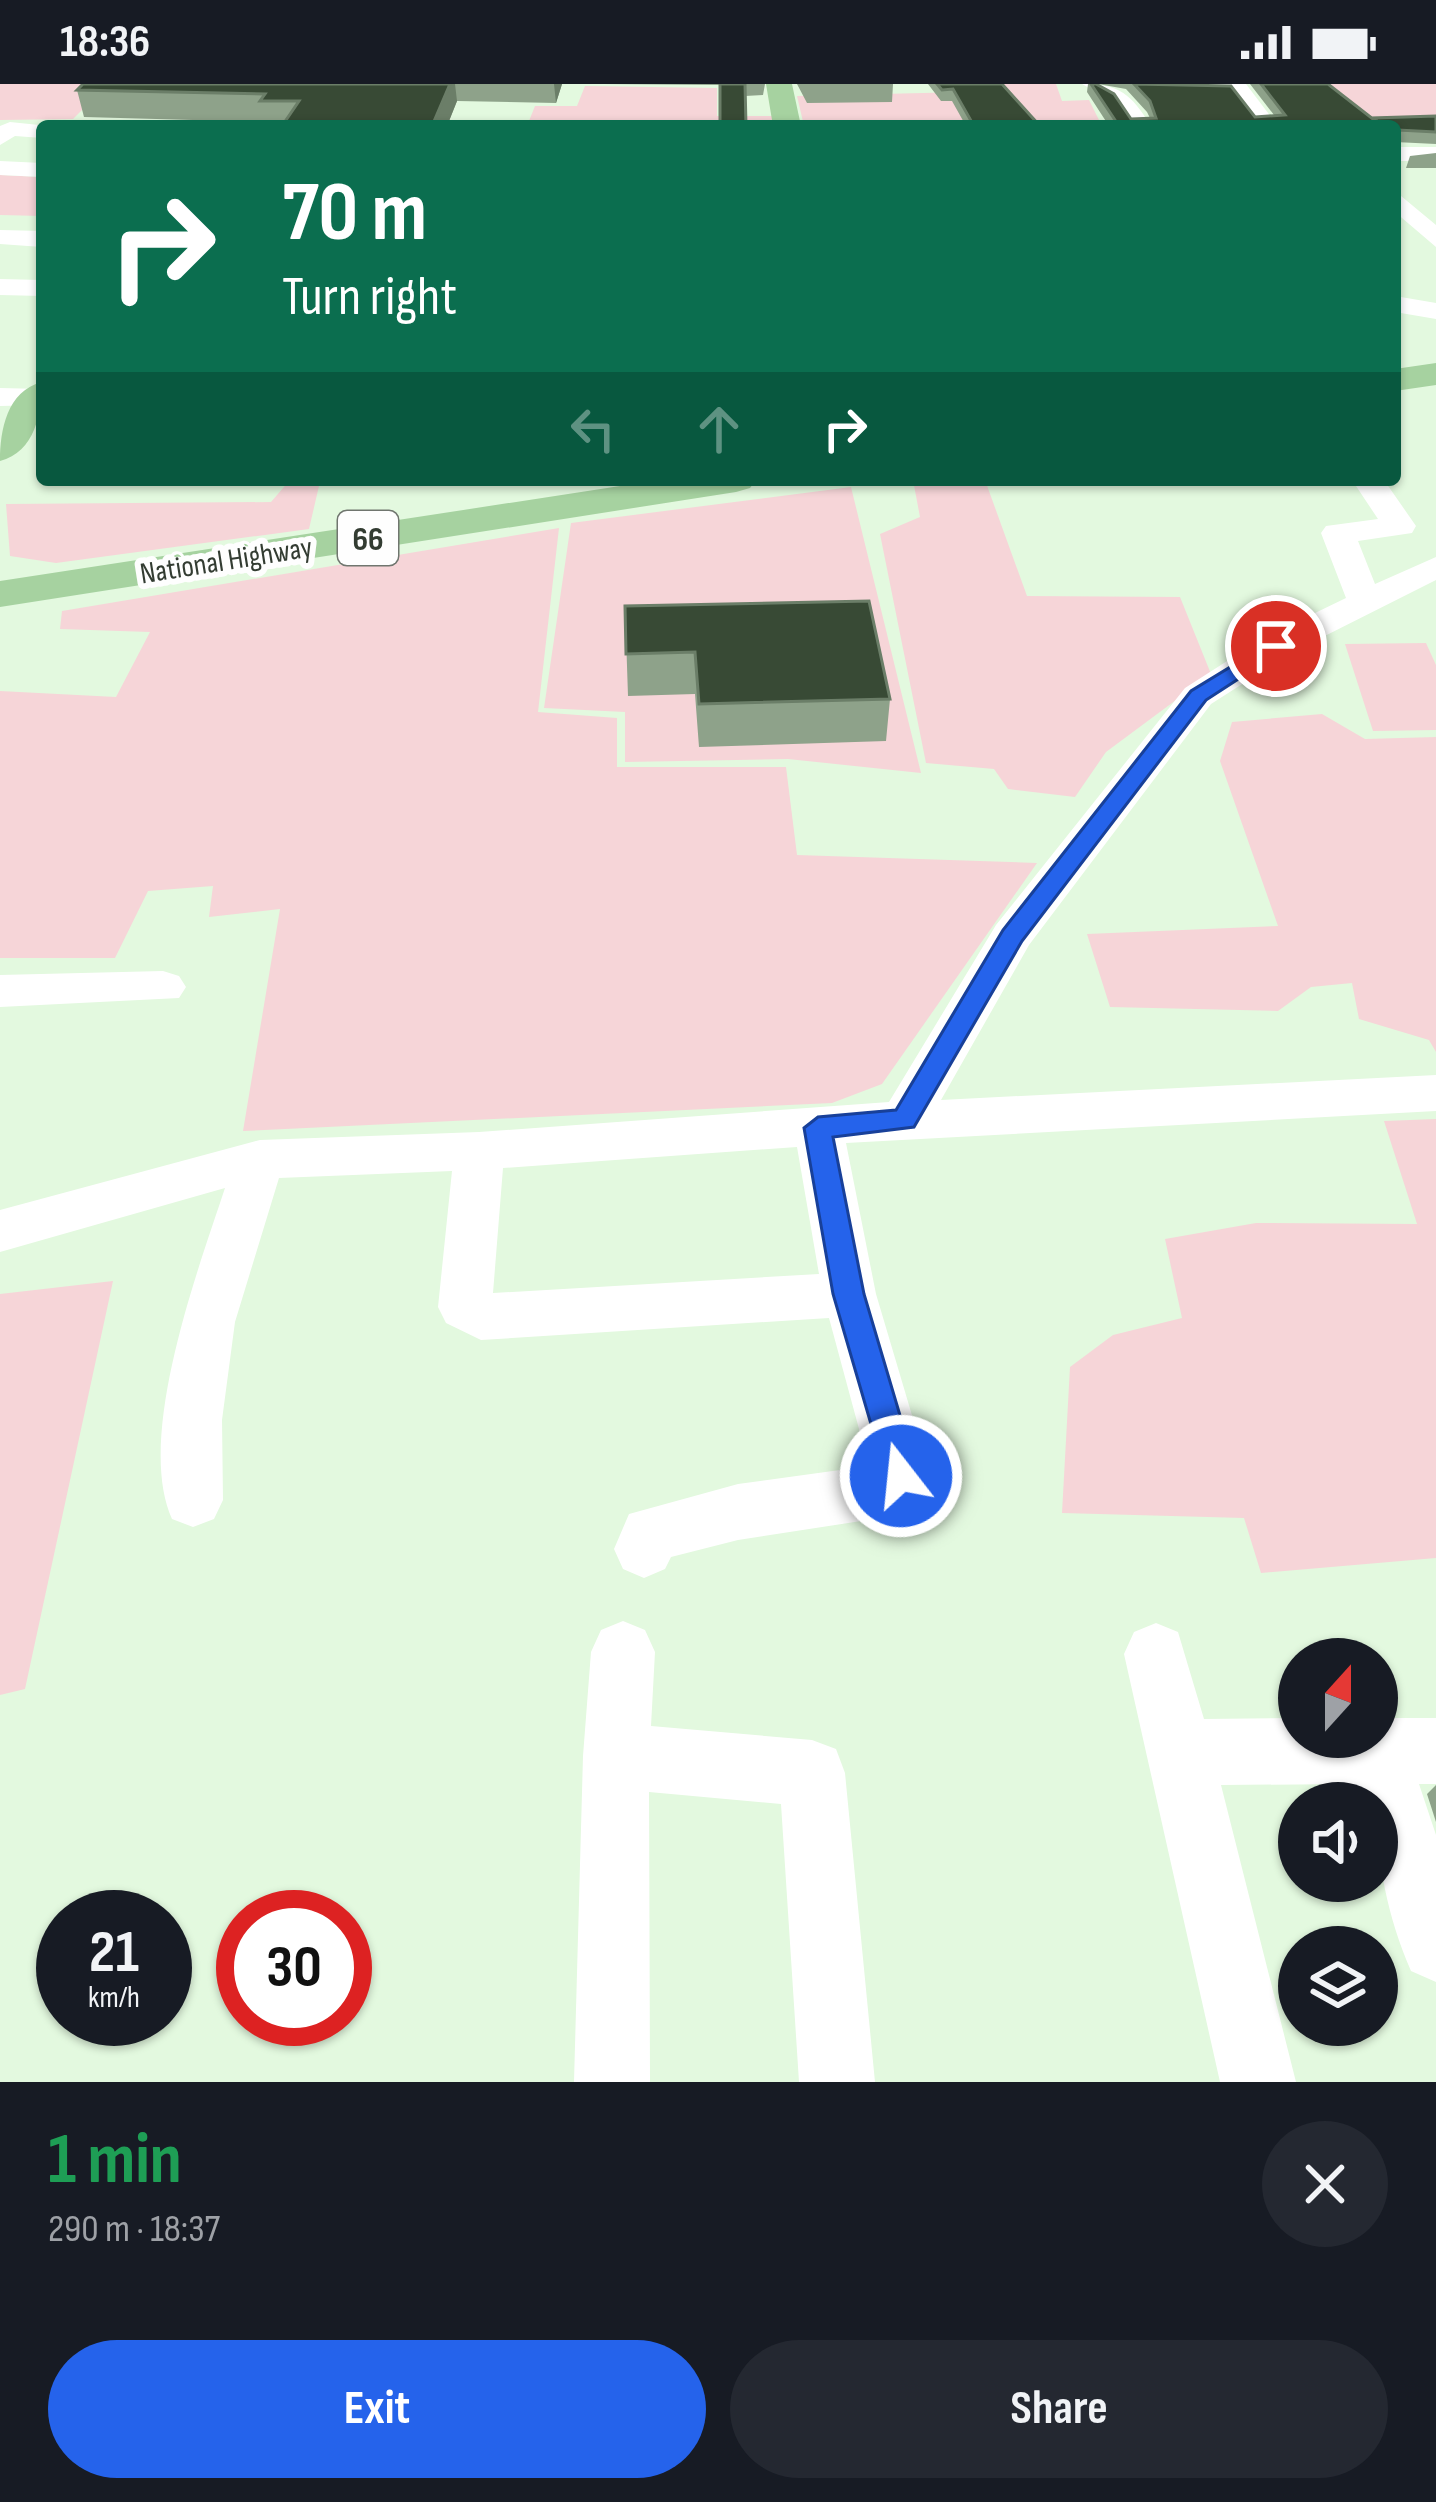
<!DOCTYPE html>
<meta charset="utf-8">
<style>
:root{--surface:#171b24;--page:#242831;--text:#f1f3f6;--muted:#9ea1a6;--accent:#2563eb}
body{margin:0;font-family:"Sofia Sans Condensed",sans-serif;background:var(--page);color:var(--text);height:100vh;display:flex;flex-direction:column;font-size:45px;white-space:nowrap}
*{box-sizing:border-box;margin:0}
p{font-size:39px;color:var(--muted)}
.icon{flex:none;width:66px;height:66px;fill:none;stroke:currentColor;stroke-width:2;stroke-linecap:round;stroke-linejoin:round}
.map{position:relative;height:1998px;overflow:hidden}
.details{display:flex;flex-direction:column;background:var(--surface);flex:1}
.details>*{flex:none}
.top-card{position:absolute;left:36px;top:36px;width:1365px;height:366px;border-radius:12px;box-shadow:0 3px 9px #0004;background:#0b6e4f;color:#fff;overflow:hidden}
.needle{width:78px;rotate:21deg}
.buttons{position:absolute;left:1278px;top:1554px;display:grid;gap:24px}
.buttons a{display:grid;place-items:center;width:120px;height:120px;border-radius:50%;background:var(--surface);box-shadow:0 3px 9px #0004;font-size:60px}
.speed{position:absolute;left:36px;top:1806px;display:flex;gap:24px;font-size:60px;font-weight:700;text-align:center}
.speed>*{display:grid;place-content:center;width:156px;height:156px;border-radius:50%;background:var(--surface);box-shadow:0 3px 9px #0004;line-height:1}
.speed small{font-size:30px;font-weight:400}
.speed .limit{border:18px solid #d22;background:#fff;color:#111}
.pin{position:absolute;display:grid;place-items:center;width:102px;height:102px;color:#fff;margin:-51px;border:6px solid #fff;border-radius:50%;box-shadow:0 3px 12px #0007}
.me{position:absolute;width:132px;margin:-66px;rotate:344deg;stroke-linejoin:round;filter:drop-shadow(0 0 9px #0008)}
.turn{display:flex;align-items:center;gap:42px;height:252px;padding:0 48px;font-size:54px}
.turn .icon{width:156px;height:156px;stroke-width:2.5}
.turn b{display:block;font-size:84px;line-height:102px}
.lanes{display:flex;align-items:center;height:114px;padding:0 48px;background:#0003;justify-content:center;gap:60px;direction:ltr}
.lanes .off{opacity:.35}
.round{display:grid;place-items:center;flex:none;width:126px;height:126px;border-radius:63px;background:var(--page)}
.head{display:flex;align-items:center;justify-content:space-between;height:204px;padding:0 48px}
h1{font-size:72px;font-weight:700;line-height:90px;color:#1e9e55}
.action{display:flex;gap:24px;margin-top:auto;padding:24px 48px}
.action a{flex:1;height:138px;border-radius:72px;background:var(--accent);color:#fff;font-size:48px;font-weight:700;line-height:138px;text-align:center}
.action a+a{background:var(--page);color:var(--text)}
.status{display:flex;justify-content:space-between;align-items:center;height:84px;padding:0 60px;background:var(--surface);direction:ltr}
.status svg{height:33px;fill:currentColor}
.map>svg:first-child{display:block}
.green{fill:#f6d5d8}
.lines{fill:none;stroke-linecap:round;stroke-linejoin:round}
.minor{fill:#fff;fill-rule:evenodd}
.major{fill:#a6d2a0;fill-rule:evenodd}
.wall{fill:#8ea28a}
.shaded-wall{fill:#6b7e68}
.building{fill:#384a35;stroke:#6b7e68;stroke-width:3}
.route{fill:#2563eb;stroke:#184099;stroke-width:3}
.labels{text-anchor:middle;stroke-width:12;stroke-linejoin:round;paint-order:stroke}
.far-street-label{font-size:30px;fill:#333c32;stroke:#fefefe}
.shield{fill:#fefefe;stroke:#70766f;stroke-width:3}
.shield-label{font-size:33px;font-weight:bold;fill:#333c32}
</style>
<div class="status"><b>18:36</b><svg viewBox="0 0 49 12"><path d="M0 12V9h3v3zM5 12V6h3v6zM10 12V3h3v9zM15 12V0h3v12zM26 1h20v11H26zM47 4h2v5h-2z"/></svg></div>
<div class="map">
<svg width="1436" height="1998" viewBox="0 0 1436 1998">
<rect width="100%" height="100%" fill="#e3f9df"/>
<path class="green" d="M0 0H108L73 35 0 36Z
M964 0H1056L1062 17 1089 16 1102 42H804L797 12 965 8Z
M1269 0H1436V57L1395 42H1304Z
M585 2 717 4V32H777L779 42H527L535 22H577Z
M0 91 42 93V132L0 131Z
M290 396 319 402 309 445 56 479 10 472 6 420 271 418Z
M913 396H985L1027 512 1180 513 1211 590 1106 668 1075 713 1008 705 994 685 926 679 880 450 920 433Z
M851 403 921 689 788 675 625 678V628L544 624 571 439Z
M559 444 538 628 617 634V683H786L797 771 1037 779 882 1000 832 1019 243 1047 280 825 209 833 213 802 148 807 115 874H0V607L116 613 150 548 60 545 62 527Z
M1426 559 1436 581V646L1373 647 1345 560Z
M1322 630 1365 655 1436 653V968L1429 956 1359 935 1352 899 1311 903 1278 927 1110 923 1087 850 1278 842 1220 677 1232 638Z
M1436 1035V1474L1261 1489 1244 1434 1062 1429 1070 1283 1113 1251 1182 1234 1165 1155 1256 1139 1417 1140 1384 1037Z
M113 1197 25 1605 0 1611V1210Z"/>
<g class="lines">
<path class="minor" d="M1082 0C1120 0 1131 10 1151 42H1129L1115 18Z
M1169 0H1246L1278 42H1256L1231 9 1179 6Z
M10 38 49 42H42V54L15 52 0 61V42Z
M1395 63H1436V77H1395Z
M0 77 42 79V93L0 91Z
M1395 107 1436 141V163L1395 128Z
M0 146 42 147V163L0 160Z
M0 195 42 196V212L0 211Z
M1395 212 1436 219V235L1395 228Z
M0 304 42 305V321L0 322Z
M1352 396H1384L1416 442 1412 449 1358 457 1375 500 1436 473V496L1289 570 1211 620 1029 861 941 1016 1436 991V1027L846 1059 876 1210 930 1392C920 1415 910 1424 887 1433L738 1456 671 1473 665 1485 644 1494 623 1485 614 1465 629 1430 738 1400 869 1382 829 1234 481 1256 446 1239 438 1223 452 1087 279 1094 235 1238 222 1336 223 1416 214 1435 193 1443 172 1435C135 1354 198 1186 225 1104L0 1168V1126L260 1056 479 1048 889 1018 996 841 1185 604 1263 554 1346 514 1321 449 1326 442 1378 435ZM797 1063 819 1190 493 1209 503 1084Z
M163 887 179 892 186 903 179 914 0 923V891Z
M623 1537 645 1546 655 1568 651 1642 812 1656 836 1665 845 1689 875 1998H799L781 1720 649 1708 650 1998H574L583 1672 591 1568 601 1546Z
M1156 1539 1178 1548 1204 1635 1299 1634V1653H1377V1634H1436V1700H1419L1436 1751V1898L1411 1887C1387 1831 1377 1780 1377 1719H1358L1352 1700 1221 1701 1296 1998H1220L1124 1570 1134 1548Z"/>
<path class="major" d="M766 0H792L801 42H773Z
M1436 279V301L1395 307V285Z
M42 298C42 329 35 368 0 377 0 346 7 307 42 298Z
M659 396H756L750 404 736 408 0 523V497Z"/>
</g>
<path class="wall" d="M83 0H562L556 19 457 17 447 42H265V38L84 33 77 6Z
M604 0H765L763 11 745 12 719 1Z
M797 0H893L892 18 807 19Z
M928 0H1002L1040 42H966L952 17H941Z
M1088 0H1096L1131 35 1150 34 1147 28 1126 5 1098 0H1204L1255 33 1274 31 1250 0H1328L1373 36 1436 32V60L1395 58V42H1109L1087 8Z
M1436 69V84H1406L1410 72Z
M625 522 890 615 886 657 699 663 695 610 628 612Z
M1436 1701V1738L1427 1710Z"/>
<path class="shaded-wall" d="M450 0H455L457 17 447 42H432Z
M554 0H562L556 19Z"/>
<path class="building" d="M83 0H450L432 42H282L299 17H260L265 10 77 6Z
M720 0H745L746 42H720Z
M937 0H1002L1040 42H974L953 5 942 6Z
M1091 0H1096L1114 10 1131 35 1156 34 1150 17 1134 0 1231 2 1255 33 1285 31 1261 0H1328L1382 42H1119Z
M1436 32V48L1398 46 1395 53V42H1382L1374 34Z
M869 517 890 615 699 620 695 568 626 570 625 522Z"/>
<path class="route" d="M1276 555 1283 557V566L1206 616 1022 857 914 1043 833 1053 864 1210 918 1392 913 1402 901 1407 889 1402 833 1210 804 1044 818 1033 896 1026 1003 846 1191 607Z"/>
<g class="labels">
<g class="far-street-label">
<text transform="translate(226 476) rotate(-9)" y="10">National Highway</text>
</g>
<rect class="shield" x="338" y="427" width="60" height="54" rx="9"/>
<g class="shield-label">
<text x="368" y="466">66</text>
</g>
</g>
</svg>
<div class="buttons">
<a><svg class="needle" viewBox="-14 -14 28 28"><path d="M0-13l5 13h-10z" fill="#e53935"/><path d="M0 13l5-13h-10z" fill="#9ea1a6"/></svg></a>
<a><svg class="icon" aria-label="sound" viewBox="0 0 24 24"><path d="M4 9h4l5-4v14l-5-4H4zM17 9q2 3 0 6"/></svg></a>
<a><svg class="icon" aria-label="layers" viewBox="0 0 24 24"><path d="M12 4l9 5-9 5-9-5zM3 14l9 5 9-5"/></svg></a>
</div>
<div class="speed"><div>21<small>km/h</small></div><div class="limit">30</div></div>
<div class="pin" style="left:1276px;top:562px;background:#d93025"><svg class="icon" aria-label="arrive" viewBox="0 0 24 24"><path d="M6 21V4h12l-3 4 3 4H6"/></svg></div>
<svg class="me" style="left:901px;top:1392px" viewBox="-20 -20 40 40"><circle r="17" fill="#2563eb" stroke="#fff" stroke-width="3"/><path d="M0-11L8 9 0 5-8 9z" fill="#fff"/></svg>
<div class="top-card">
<div class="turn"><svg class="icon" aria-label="right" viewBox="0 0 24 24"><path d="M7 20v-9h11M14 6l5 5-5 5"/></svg><div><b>70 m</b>Turn right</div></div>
<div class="lanes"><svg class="icon off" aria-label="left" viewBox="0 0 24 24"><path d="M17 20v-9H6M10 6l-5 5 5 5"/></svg><svg class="icon off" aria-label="ahead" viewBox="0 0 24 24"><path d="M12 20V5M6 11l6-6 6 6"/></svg><svg class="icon" aria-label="right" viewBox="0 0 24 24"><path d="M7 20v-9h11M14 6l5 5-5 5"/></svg></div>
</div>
</div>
<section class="details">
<div class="head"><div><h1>1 min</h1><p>290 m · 18:37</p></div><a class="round"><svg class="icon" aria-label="close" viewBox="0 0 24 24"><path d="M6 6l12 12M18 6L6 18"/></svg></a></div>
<div class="action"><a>Exit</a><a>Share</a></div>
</section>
